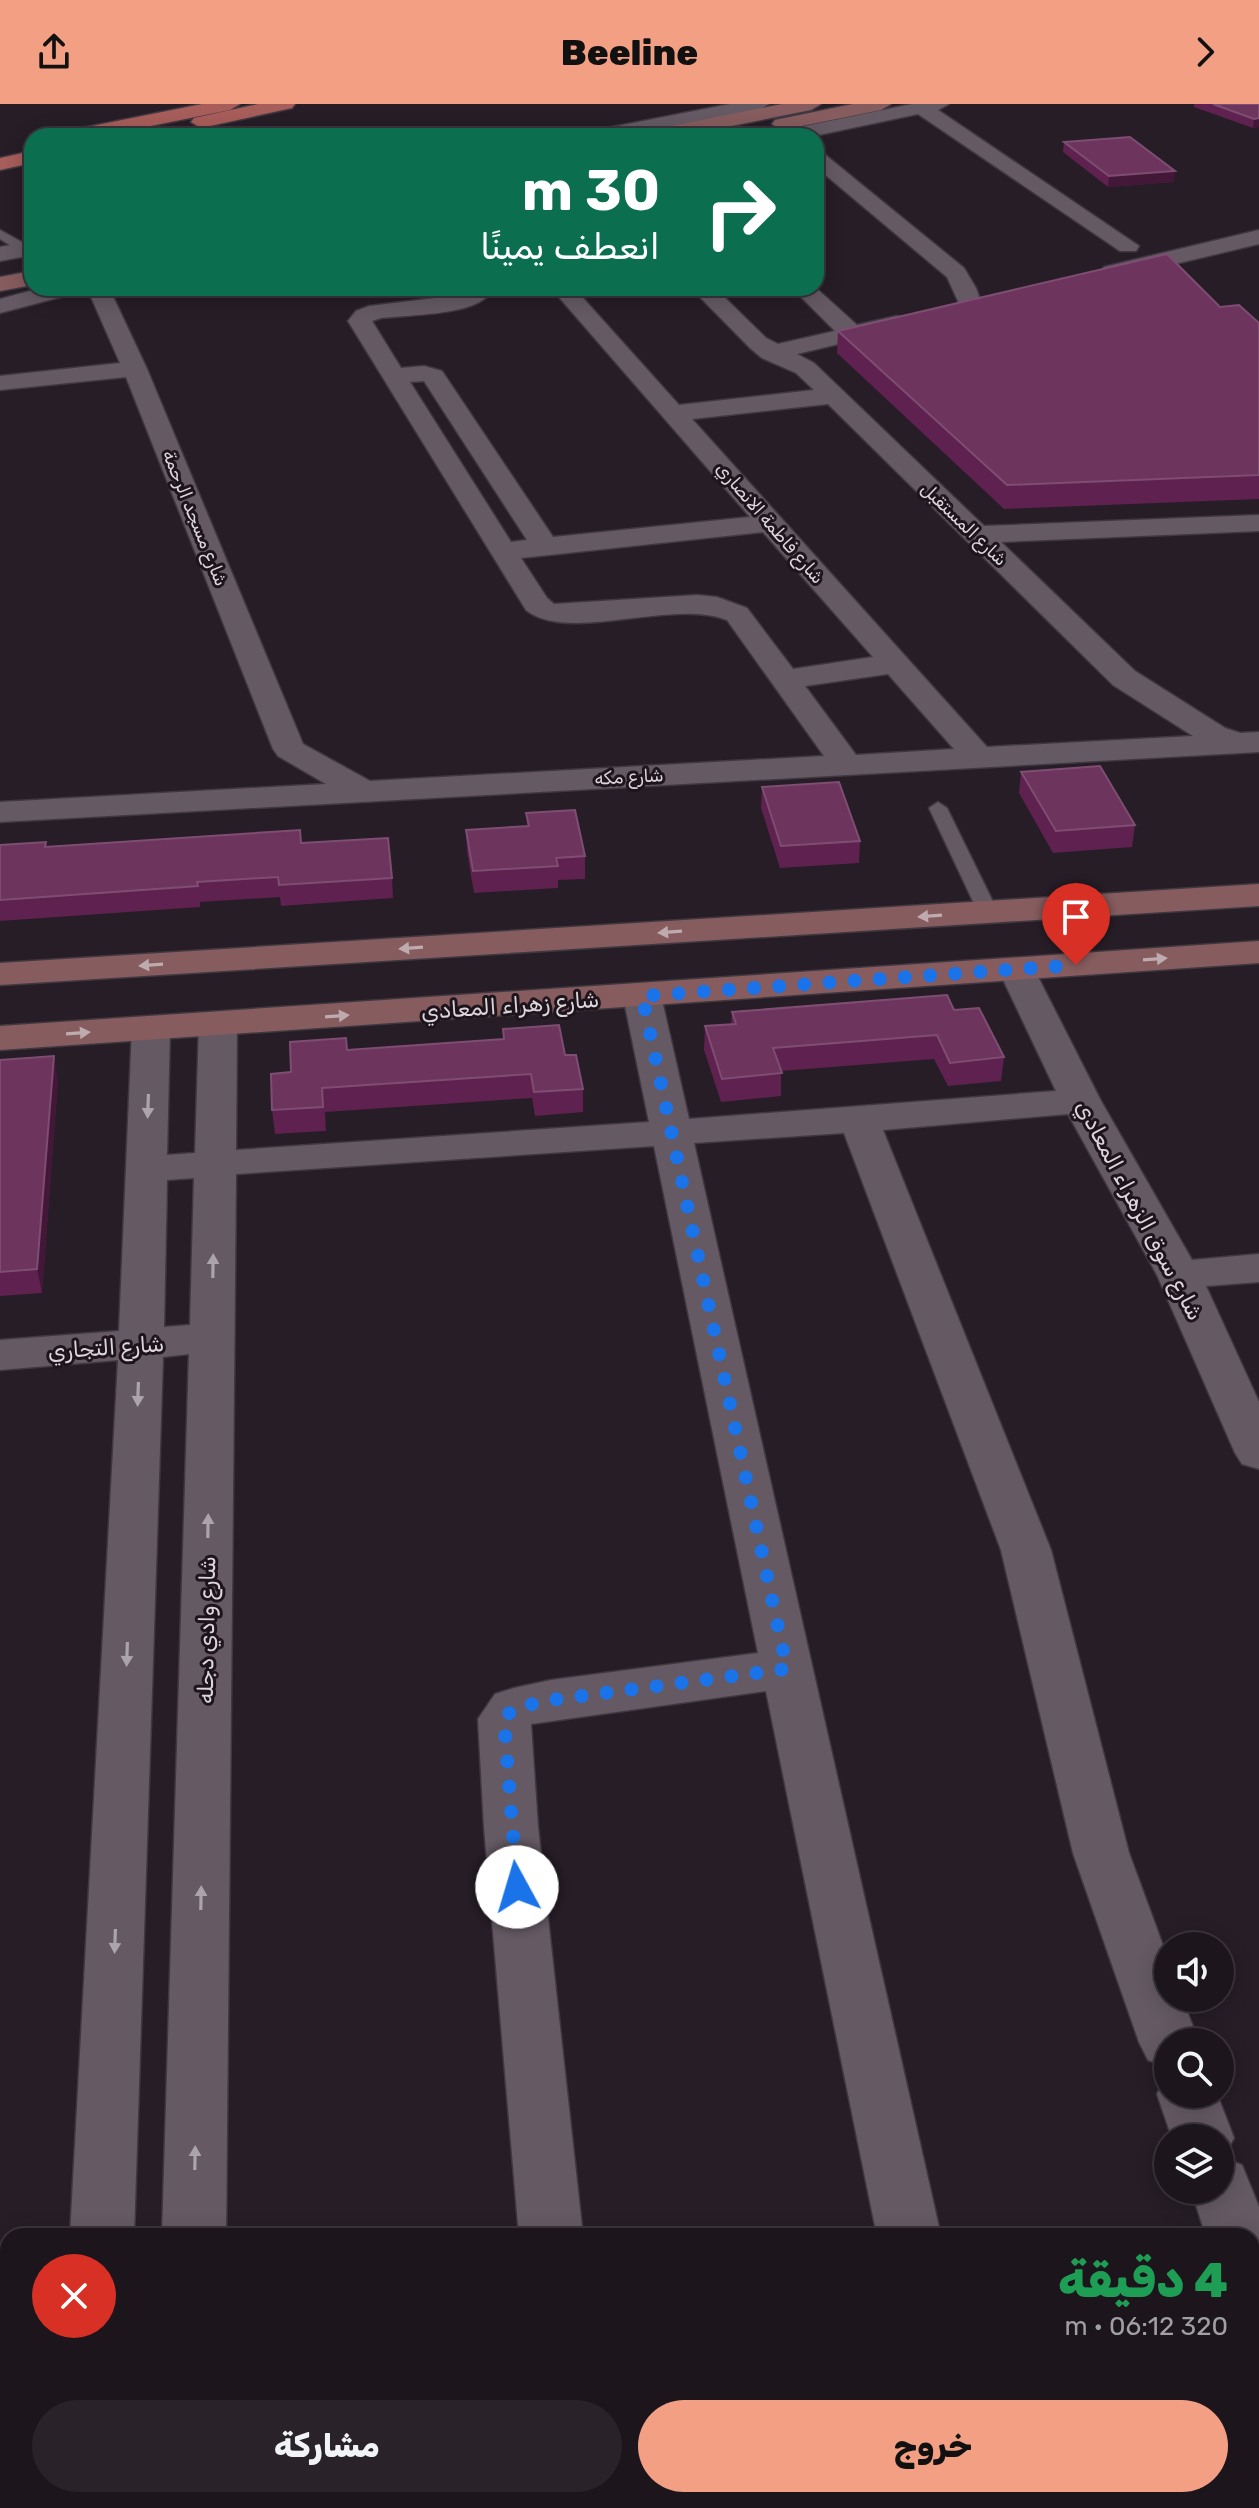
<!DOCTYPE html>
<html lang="ar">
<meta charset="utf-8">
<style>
:root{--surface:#1c161c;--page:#292329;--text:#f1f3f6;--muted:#a09fa3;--line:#3a353b;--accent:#f39f84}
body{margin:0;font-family:Rubik,"Noto Naskh Arabic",sans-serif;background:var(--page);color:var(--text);direction:rtl;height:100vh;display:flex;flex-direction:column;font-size:30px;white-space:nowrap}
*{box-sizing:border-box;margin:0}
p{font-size:26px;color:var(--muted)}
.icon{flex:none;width:44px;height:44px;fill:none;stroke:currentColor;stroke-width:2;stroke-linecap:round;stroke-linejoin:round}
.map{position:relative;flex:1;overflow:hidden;direction:ltr}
.side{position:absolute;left:0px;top:2124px;width:1260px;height:280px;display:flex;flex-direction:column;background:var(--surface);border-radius:24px 24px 0 0;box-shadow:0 4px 20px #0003,0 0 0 2px var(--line);direction:rtl}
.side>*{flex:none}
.guide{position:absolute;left:24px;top:24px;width:800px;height:168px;border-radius:24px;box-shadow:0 4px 20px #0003,0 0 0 2px var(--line);direction:rtl;background:#0b6e4f;color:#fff;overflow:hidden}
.tools{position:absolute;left:1154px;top:1828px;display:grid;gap:16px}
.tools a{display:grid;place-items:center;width:80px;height:80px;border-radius:50%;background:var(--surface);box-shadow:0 4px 20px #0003,0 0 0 2px var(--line);font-size:40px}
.pin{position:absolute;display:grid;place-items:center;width:68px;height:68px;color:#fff;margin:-82px -34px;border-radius:50% 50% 50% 0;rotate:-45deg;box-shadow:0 0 8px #0007}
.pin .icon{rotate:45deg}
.me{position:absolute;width:88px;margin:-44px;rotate:354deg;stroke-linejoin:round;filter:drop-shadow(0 0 6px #0008)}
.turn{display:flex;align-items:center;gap:28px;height:168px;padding:0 32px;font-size:36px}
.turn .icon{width:104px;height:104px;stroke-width:2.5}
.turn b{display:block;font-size:56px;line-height:68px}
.round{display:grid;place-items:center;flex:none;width:84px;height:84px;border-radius:42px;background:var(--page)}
.summary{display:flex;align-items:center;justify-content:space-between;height:136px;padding:0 32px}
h1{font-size:48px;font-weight:800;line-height:60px;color:#1e9e55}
.primary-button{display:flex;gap:16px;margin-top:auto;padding:16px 32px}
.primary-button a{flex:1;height:92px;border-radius:48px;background:var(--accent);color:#111;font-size:32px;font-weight:800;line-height:92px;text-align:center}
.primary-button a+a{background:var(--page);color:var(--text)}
header{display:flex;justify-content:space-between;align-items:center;height:104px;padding:0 32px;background:var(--accent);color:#111;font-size:36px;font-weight:800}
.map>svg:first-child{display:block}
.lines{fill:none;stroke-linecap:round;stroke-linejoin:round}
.service-casing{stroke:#403840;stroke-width:3}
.minor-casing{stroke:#403840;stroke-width:3}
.secondary-casing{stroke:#403840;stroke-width:3}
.primary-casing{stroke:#403840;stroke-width:3}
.service{fill:#655a64;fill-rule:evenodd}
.minor{fill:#655a64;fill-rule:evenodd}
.secondary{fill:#865c5e;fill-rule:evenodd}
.primary{fill:#a75d59;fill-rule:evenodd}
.wall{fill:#5f214f}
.shaded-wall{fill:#431738}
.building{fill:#6d345e;stroke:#7e4d72;stroke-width:2}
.oneway{fill:#beabb0}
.oneway2{fill:#aca4ac}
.route{stroke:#1a73e8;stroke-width:14;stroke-dasharray:0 25.2}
.labels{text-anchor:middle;stroke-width:6;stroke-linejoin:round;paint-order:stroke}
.far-street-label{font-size:18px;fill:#dcd5dc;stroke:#1d141c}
.street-label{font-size:22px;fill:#dcd5dc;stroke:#1d141c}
</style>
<header><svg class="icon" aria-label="forward" viewBox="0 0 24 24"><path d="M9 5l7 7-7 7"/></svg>Beeline<svg class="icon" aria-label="share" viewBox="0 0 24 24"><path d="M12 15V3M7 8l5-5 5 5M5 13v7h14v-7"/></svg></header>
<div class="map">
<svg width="1259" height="2404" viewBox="0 0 1259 2404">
<rect width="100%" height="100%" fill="#261d26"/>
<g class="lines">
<g class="service-casing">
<path id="service" d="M0 126 29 142 31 145 21 148 0 135Z
M938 698 947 704 998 808 995 812H981L978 808 929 704Z"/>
</g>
<g class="minor-casing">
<path id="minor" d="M730 0H769L759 6 627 32H587L597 26Z
M912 0H949L938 6 1139 142 1136 147H1120L918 10 814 32H776L786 26Z
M816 47 823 49 964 164 976 184 982 201 978 206H962L947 173 816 63Z
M1259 126V140L1112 175 1101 168 1104 163Z
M32 137V151L0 157V143Z
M41 184H79L76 189 0 209V195Z
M87 184H109L147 265 303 640 370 677 824 652 727 516C671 494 569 540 526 506L348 217 356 207 369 202 460 191 464 189 463 184H485L488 191C473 211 407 211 381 214L372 217 401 264 424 262 442 267 553 433 750 413 551 184H574L679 301 814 286 796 269 762 254 750 244 691 184H715L766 234 778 240 835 227 792 184H816L857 221 897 212 905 214 909 219 905 224 797 250 814 259 984 422 1259 411V427L1001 438 1135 567 1225 624 1240 629 1259 628V648L0 718V698L326 680 278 652 273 645 126 273 0 286V272L120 259ZM424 277 527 436 511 438 410 278ZM828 300 1113 581 1193 632 987 643 692 315ZM763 428 873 553 793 565 747 504 717 493 697 491 554 500 547 494 521 454ZM888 570 954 645 856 651 805 582Z
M1016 854 1029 857 1034 865 1101 997 1192 1156 1259 1150V1178L1206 1182 1259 1298V1365L1242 1360 1235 1349 1157 1171 1068 1010 883 1026 1051 1446 1129 1749 1168 1855V1894H1182L1199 1938H1168V1963L1148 1956 1139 1938 1073 1749 1001 1446 844 1029 694 1039 941 2132H877L766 1587 531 1620 538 1723 583 2132H519L484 1723 478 1615 495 1590 514 1584 551 1576 758 1549 654 1042 236 1070 226 2132H162L189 1250 163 1253 134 2132H70L118 1256 0 1266V1236L119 1227 132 924 137 916 151 913 165 916 170 924 167 1051 195 1049 199 920 205 912 218 909 231 912 237 920 236 1046 649 1018 623 892 629 884 642 881 655 884 661 892 689 1015 1056 987 998 865 1003 857ZM194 1074 190 1221 164 1223 167 1076Z
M1168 1970V1990H1217L1234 2034 1223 2054 1242 2061 1259 2103V2219L1252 2217V2132H1206L1191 2086H1220V2034H1172L1157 1990Z
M56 2396H124V2404H56Z
M155 2396H223L222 2404H154Z
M546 2396H614L615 2404H547Z
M932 2396H1000L1002 2404H934Z"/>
</g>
<g class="secondary-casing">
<path id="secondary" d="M782 0H821L811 6 681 32H642L652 26Z
M853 0H891L881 6 782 26 772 20 775 16Z
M32 167V181L0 187V173Z
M1259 780V802L0 881V859Z
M1259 837V859L0 946V922Z"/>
</g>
<g class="primary-casing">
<path id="primary" d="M202 0H240L230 6 101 32H62L72 26Z
M258 0H295L292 4 201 24 191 18 194 14Z
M32 47V59L0 66V54Z"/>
</g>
<use href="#service" class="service"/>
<use href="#minor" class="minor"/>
<use href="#secondary" class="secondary"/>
<use href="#primary" class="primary"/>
</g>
<path class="wall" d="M1194 0H1259V23L1253 24 1194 3Z
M1064 38 1174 78 1108 83 1063 48Z
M1220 203 1259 219V395L1004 405 837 249 838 227Z
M1021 668 1135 721 1132 743 1053 749 1019 689Z
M762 683 860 737 859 759 780 764 761 704Z
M526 709 585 752V775L558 776V784L474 789 467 748 466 726 527 722Z
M46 738 47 743 301 739 392 774 393 794 281 802 280 793 200 798V803L0 817V741Z
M954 906 1004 953 1001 977 948 982 934 955 781 967V992L721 998 704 946 705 922 731 920 732 908Z
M503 925 565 951 583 985V1008L535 1012 532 994 325 1008 326 1027 275 1030 272 1006 291 968 347 946 503 935Z
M0 956 58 976 42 1189 0 1192Z"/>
<path class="shaded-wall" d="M1259 14V23L1253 24 1254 15Z
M1175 67 1174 78 1108 83 1109 72Z
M54 952 58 976 42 1189 37 1165Z"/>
<path class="building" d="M1213 0H1259V14L1254 15Z
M1130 33 1175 67 1109 72 1064 38Z
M1167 150 1220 203 1239 201 1259 219V371L1007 381 838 227Z
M1100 662 1135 721 1056 727 1021 668Z
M839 678 860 737 781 742 762 683Z
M575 706 585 752 556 754 558 762 473 767 466 726 529 722 526 709Z
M300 726 301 739 388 734 392 774 279 781 278 773 197 778 198 782 0 796V741L46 738 45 743Z
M947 891 954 906 979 904 1004 953 950 959 937 931 773 944 782 969 722 975 705 922 736 920 732 908Z
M559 921 565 951H576L583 985 534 988 531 970 322 984 323 1003 272 1006 271 970 291 968 290 938 346 934 347 946 504 935 503 925Z
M54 952 37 1165 0 1168V956Z"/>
<defs><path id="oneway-solid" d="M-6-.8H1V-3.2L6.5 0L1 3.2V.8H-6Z" transform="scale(2)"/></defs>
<g class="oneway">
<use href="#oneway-solid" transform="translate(930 812) rotate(176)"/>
<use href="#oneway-solid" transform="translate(670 828) rotate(176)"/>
<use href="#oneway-solid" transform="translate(411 844) rotate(176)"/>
<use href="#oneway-solid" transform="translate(1155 855) rotate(-4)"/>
<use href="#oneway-solid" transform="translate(151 861) rotate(176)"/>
<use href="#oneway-solid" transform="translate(337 912) rotate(-4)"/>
<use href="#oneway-solid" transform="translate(78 929) rotate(-4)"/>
</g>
<g class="oneway2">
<use href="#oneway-solid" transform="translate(148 1002) rotate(92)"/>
<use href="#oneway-solid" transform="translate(213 1162) rotate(-89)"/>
<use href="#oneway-solid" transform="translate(138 1290) rotate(92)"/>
<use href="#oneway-solid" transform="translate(208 1422) rotate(-89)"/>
<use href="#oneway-solid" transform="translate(127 1550) rotate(92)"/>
<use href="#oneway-solid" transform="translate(201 1794) rotate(-89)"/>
<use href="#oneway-solid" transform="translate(115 1837) rotate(92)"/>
<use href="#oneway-solid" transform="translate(195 2054) rotate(-89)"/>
</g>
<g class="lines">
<path class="route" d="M517 1783 504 1615 514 1604 551 1596 787 1565 642 892 1076 861"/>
</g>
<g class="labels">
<g class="far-street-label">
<text transform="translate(195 414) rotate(68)" y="6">شارع مسجد الرحمة</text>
<text transform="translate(770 419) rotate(49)" y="6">شارع فاطمة الانصاري</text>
<text transform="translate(964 420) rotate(44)" y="6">شارع المستقبل</text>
<text transform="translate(629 673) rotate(-3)" y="6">شارع مكه</text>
</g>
<g class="street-label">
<text transform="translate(510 901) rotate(-4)" y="8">شارع زهراء المعادي</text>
<text transform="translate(1140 1106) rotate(62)" y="8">شارع سوق الزهراء المعادي</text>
<text transform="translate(106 1243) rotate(-4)" y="8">شارع التجاري</text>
<text transform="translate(206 1526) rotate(-89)" y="8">شارع وادي دجله</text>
</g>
</g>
</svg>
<div class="tools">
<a><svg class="icon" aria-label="sound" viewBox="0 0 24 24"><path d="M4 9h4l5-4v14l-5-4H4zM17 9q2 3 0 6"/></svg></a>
<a><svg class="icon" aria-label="search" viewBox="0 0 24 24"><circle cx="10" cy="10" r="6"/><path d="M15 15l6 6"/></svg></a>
<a><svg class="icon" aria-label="layers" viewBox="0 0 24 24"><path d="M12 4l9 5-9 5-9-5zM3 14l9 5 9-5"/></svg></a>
</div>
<div class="pin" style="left:1076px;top:861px;background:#d93025"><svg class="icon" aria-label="arrive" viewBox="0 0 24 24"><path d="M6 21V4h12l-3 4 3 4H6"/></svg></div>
<svg class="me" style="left:517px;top:1783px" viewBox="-20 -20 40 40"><circle r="19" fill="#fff"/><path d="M0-13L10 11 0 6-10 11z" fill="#1a73e8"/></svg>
<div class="guide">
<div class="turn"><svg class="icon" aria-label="right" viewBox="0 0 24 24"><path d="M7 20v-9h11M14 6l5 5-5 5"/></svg><div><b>30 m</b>انعطف يمينًا</div></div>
</div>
<section class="side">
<div class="summary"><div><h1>4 دقيقة</h1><p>320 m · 06:12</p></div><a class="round" style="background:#d93025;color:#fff"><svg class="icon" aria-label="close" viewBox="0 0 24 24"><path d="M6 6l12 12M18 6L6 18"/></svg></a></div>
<div class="primary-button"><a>خروج</a><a>مشاركة</a></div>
</section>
</div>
